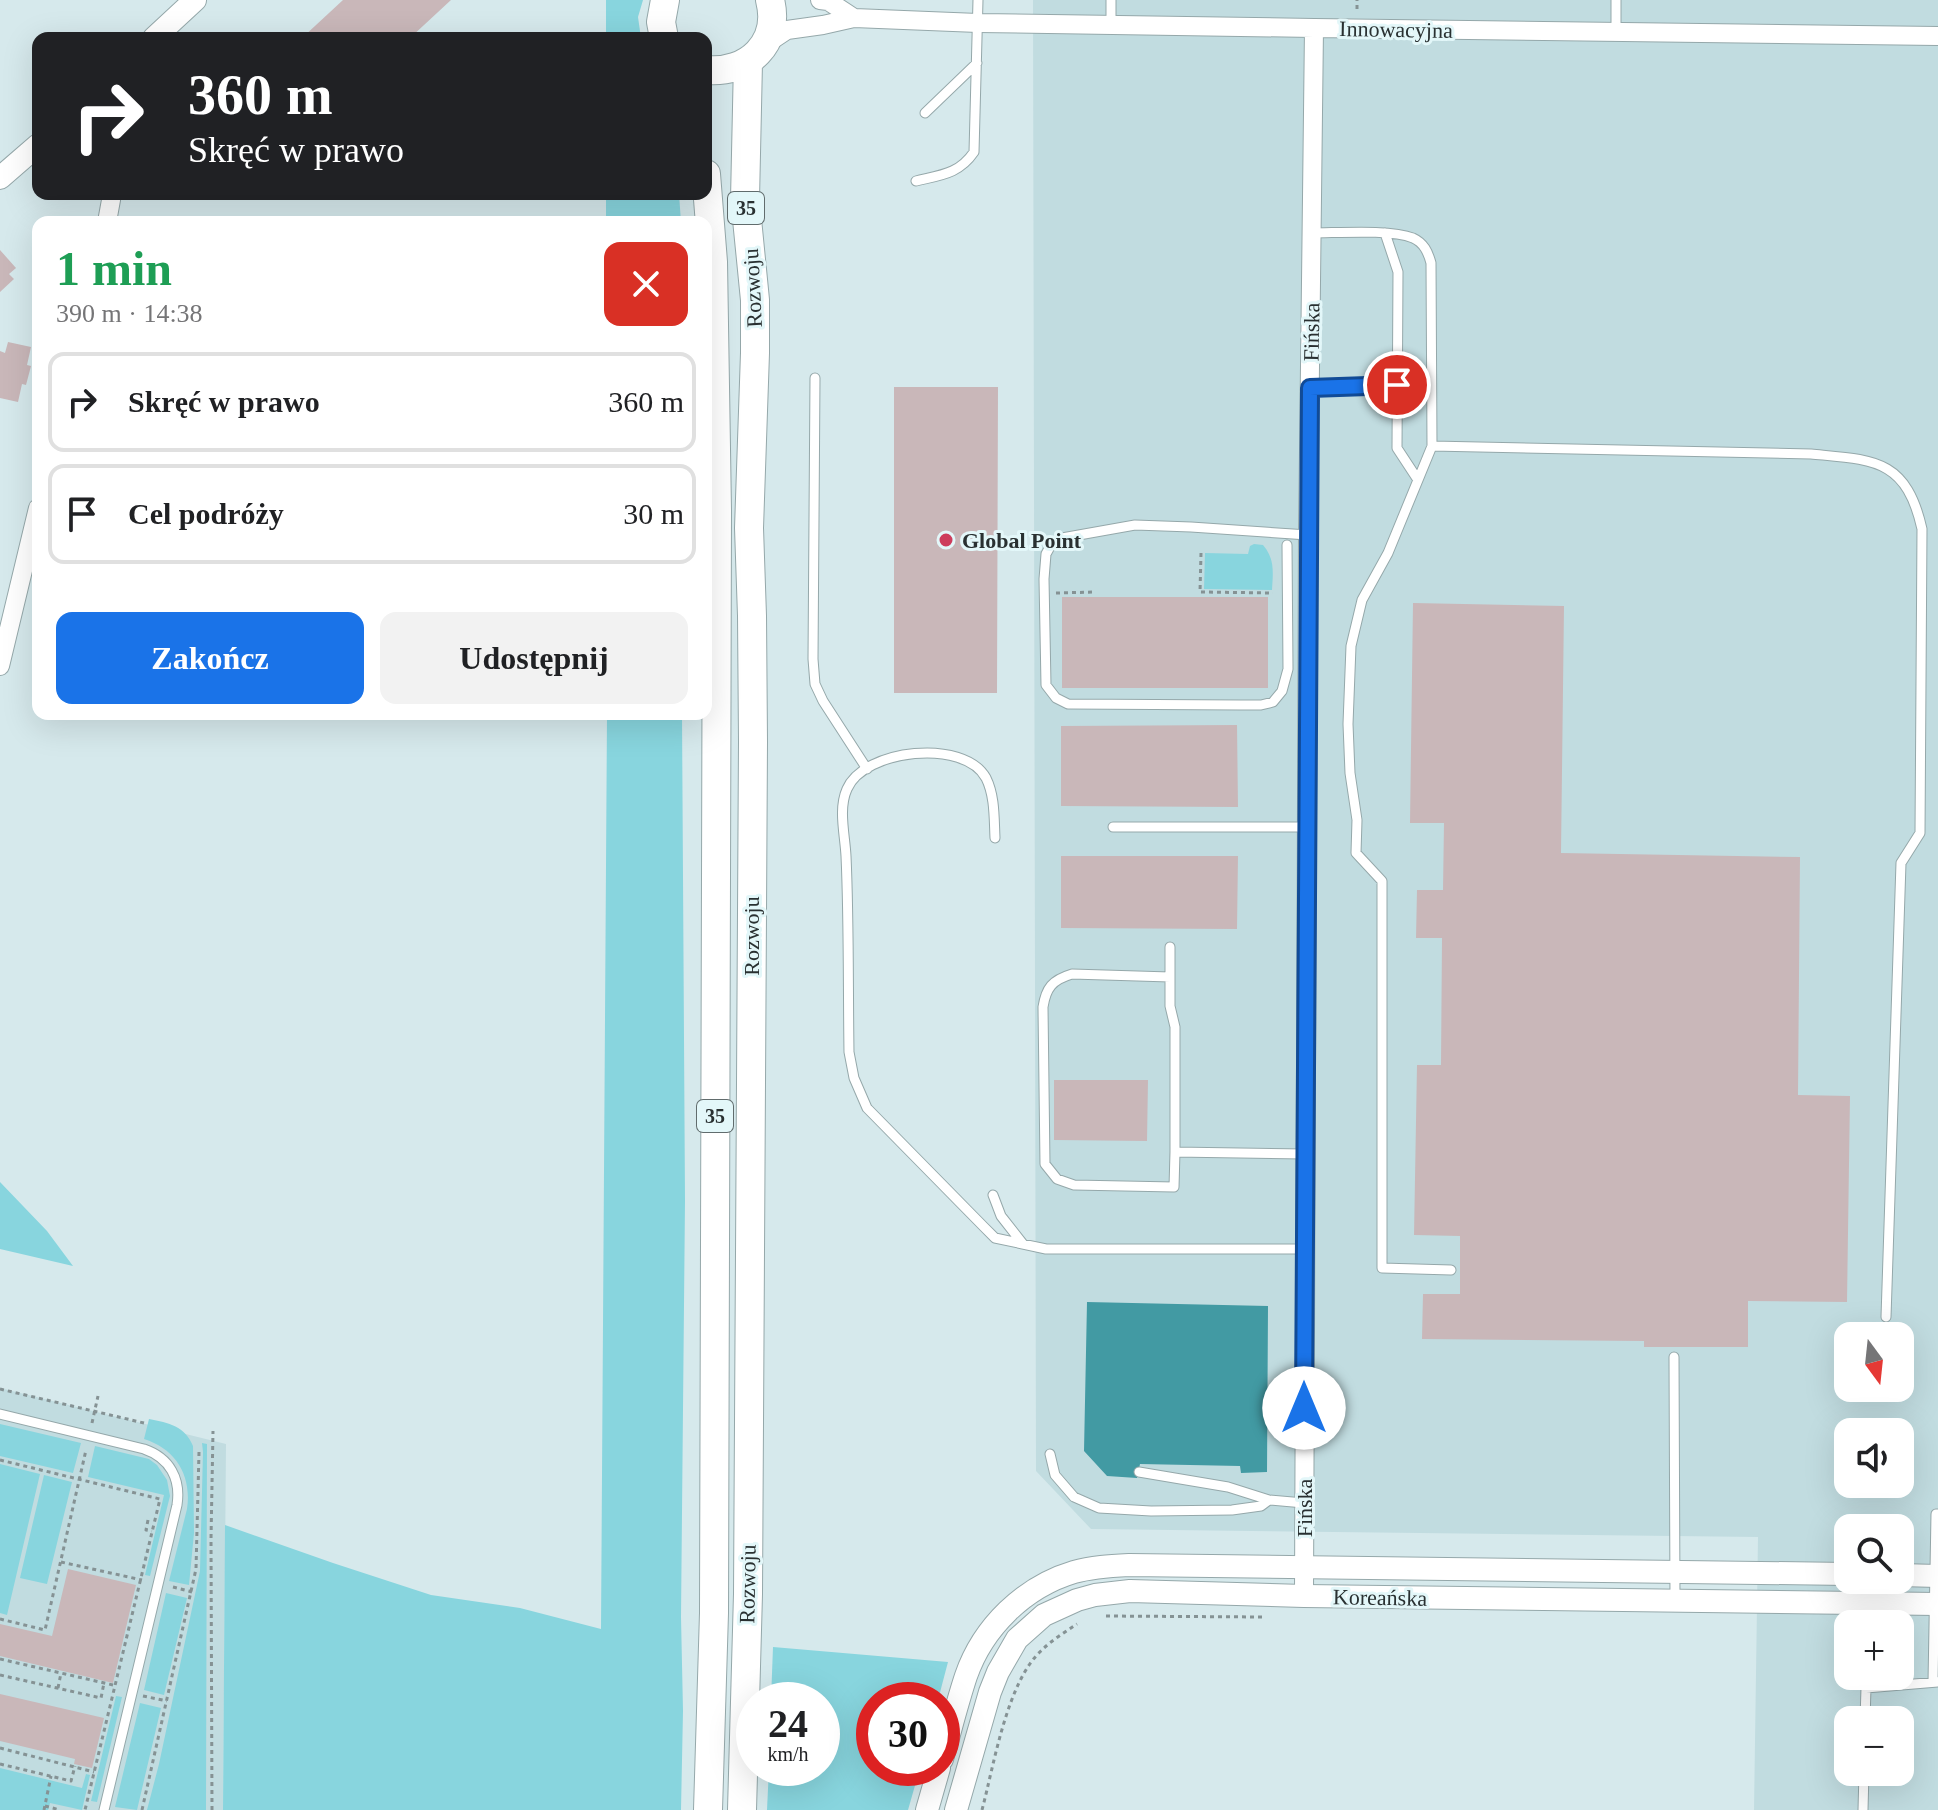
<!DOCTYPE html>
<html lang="pl">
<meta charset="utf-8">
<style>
:root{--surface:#fff;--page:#f2f2f2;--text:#202124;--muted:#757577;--line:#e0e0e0;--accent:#1a73e8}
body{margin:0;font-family:"Times New Roman",serif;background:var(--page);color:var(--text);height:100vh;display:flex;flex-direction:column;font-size:30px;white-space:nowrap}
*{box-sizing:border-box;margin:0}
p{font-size:26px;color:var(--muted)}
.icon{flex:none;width:44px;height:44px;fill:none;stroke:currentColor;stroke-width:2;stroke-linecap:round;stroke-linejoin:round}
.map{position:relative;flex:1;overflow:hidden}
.side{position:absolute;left:32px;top:216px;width:680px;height:504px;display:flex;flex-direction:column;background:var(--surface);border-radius:16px;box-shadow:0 8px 32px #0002}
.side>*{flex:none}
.hud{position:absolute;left:32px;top:32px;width:680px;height:168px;border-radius:16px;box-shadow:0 8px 32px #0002;background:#202124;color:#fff;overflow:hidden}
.needle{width:52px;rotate:165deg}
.tools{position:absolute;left:1834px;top:1322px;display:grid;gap:16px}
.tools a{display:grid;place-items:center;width:80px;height:80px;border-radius:16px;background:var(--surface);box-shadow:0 8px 32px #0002;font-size:40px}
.speed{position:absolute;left:736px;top:1682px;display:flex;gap:16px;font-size:40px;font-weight:700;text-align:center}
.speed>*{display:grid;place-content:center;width:104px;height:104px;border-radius:50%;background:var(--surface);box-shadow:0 8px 32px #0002;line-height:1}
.speed small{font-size:20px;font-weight:400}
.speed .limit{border:12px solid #d22;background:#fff;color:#111}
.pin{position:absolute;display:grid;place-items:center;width:68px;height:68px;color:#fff;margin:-34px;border:4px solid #fff;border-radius:50%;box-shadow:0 2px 8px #0007}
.me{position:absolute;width:88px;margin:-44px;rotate:0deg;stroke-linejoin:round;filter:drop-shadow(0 0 6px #0008)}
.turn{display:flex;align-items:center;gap:28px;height:168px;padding:0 24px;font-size:36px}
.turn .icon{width:104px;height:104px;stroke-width:2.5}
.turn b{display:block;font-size:56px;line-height:68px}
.round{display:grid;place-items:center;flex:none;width:84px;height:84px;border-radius:16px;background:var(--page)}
.overview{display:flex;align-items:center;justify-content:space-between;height:136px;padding:0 24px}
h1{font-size:48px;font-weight:600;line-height:60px;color:#1e9e55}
.cta{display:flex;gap:16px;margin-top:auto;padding:16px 24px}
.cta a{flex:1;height:92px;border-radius:16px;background:var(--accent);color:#fff;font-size:32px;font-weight:600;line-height:92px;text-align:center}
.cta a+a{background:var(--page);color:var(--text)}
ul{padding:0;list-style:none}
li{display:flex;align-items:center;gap:24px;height:100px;margin:0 16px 12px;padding:0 8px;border:4px solid var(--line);border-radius:16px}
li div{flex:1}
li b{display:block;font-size:30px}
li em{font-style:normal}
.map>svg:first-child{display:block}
.built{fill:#c1dce0;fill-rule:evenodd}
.green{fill:#88d5de}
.water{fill:#429aa3}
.building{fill:#c9b7b9}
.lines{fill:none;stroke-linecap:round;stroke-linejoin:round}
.service-casing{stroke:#95a8aa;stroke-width:11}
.minor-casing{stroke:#95a8aa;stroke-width:20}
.tertiary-casing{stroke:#95a8aa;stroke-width:24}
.primary-casing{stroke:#95a8aa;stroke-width:30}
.path{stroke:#859294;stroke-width:3;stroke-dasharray:4 4;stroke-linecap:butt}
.service{stroke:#fff;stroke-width:9}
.minor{stroke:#fff;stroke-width:18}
.tertiary{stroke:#fff;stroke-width:22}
.primary{stroke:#fff;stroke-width:28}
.route-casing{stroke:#114b97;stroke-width:20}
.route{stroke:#1a73e8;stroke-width:14}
.poi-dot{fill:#cd3d5c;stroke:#e3f7f9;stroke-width:3}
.labels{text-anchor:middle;stroke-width:6;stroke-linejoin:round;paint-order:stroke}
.shield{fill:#e3f7f9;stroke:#616c6d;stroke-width:2}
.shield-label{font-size:20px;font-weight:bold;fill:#293031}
.street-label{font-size:22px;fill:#293031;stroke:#e3f7f9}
.poi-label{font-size:22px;font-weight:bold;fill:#293031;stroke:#e3f7f9;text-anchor:start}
</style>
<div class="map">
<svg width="1938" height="1810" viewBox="0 0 1938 1810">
<rect width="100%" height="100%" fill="#d6e9ec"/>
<path class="built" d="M1033 0H1938V1810H1754L1758 1537 1091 1529 1036 1471ZM1848 1336H1900V1388H1848ZM1848 1432H1900V1484H1848ZM1848 1528H1900V1580H1848ZM1848 1624H1900V1676H1848ZM1848 1720H1900V1772H1848Z
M0 1388 226 1444 223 1810H0Z"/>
<path class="green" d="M606 0H643L638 17 641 38H606Z
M606 194H679L681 222H606Z
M1254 544 1263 545C1275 559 1273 572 1272 590L1204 589 1205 553 1248 554 1250 546Z
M607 714H682L685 1201 681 1617 683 1711 681 1810H223L225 1525 333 1563 431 1595 520 1608 601 1629Z
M0 1182 47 1231 73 1266 0 1249Z
M149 1419C169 1423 185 1426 193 1446L194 1533 189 1585 169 1581 187 1509C192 1476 176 1449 144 1439Z
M0 1424 81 1443 73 1473 0 1456Z
M202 1443 207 1444 206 1810H147L159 1764 200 1571 203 1452Z
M95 1446 149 1459 157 1465 167 1480 170 1496 150 1576 145 1575 164 1495 88 1477Z
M0 1464 40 1474 7 1615 0 1613Z
M44 1475 72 1482 47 1584 20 1578Z
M166 1593 187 1598 164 1695 144 1690Z
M773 1647 948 1662 938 1700H874V1768H920L908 1810H767L769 1768H822V1700H771Z
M116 1696 122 1697 97 1802 91 1801Z
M140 1703 161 1708 137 1810 115 1807Z
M0 1768 82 1788 86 1774 90 1775 82 1810 50 1803 48 1810H0Z"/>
<path class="water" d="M1087 1302 1268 1306 1267 1472 1241 1473 1240 1466 1140 1464 1137 1478 1107 1476 1084 1451Z"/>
<path class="building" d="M343 0H451L410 38H302Z
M0 250 16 268 9 274 14 279 0 292Z
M8 342 31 347 27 365 31 366 26 385 22 384 18 402 0 398V351L5 353Z
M894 387H998L997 693H894Z
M1062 597H1268V688H1062Z
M1413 603 1564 606 1561 853 1800 857 1798 1095 1850 1096 1847 1302 1748 1301V1347H1644V1341L1422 1339 1423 1294H1460V1236L1414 1235 1417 1065H1441L1442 938H1416L1417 890H1443L1444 823H1410Z
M1237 725 1238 807 1061 806V726Z
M1061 856H1238L1237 929 1061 928Z
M1054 1080H1148L1147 1141 1054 1140Z
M68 1569 136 1585 113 1683 0 1656V1624L52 1636Z
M0 1694 104 1718 92 1768 74 1764 75 1759 0 1741Z"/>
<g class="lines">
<g class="service-casing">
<path id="service" d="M1111 0V25
M1616 0V32
M925 113 977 63
M916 181C941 175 959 174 974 152L978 0
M1312 233C1338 233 1390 229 1413 238 1424 243 1428 252 1431 263L1432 446 1388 553 1362 600 1351 646 1348 724 1350 773 1357 820 1356 853 1382 881V1268L1451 1270
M1385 233 1398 272 1397 448 1418 480
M815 378 813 659 815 684 823 701 867 769
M1310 388 1397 385
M1432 446 1811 454C1873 460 1906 458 1922 529L1920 833 1901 863 1886 1317
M1287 545 1288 669 1282 691 1273 702 1261 705H1241L1068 704 1056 698 1046 685 1044 579 1046 554 1051 545 1062 538 1135 525 1191 527 1308 535
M1113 827H1308
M995 838C994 818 995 796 986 778 964 738 864 749 847 789 838 809 845 835 846 856 849 921 848 987 849 1052L854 1078 867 1108 984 1227 995 1238 1046 1249H1304
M1170 947V977L1072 974C1052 980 1046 988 1043 1007L1045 1164 1057 1179 1074 1185 1174 1187 1175 1152 1305 1154
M1170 977V1006L1175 1027V1152
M993 1195 1001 1216 1023 1244
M1674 1357 1675 1600
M0 1414 144 1449C170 1458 181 1479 177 1505L104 1810
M1050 1454 1055 1475 1074 1497 1099 1508 1151 1511 1232 1510 1261 1506 1269 1500 1304 1503
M1139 1472 1228 1487 1269 1500
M1933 1682 1936 1514H1938
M1865 1720 1866 1688 1938 1682
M1863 1810 1864 1772"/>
</g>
<g class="minor-casing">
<path id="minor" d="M820 0 828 1 854 18
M766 44 787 30 823 25 854 18 978 23 1314 28 1938 36
M107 222 111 200 110 194
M0 666 38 508
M1304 1596 1308 535 1314 28"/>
</g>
<g class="tertiary-casing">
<path id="tertiary" d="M154 38 195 0
M0 178 38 145
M1900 1575 1938 1576
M942 1759C950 1732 957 1703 966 1676 983 1627 1024 1587 1074 1572 1092 1567 1110 1566 1129 1565L1848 1574
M927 1810 939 1768
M956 1810 990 1692 998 1672 1017 1639 1044 1615 1077 1600 1095 1595 1130 1591 1304 1596 1938 1604"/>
</g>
<g class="primary-casing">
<path id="primary" d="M664 38 661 22 665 0
M706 70C748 74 781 43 770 0
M706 174 713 262 717 511 714 1613 708 1810
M742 1810 748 1594 753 742 752 616 749 528 755 353V300L745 199 748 62"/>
</g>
<path class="path" d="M1357 9V0
M1201 553 1200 592 1273 593
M1056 593 1096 592
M0 1389 144 1423
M92 1423 98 1396
M0 1460 160 1499 85 1810
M148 1520 146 1530 152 1531
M61 1562 142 1580
M173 1587 192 1592
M1106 1616 1262 1617
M0 1619 45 1630 86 1450
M0 1659 113 1685
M0 1675 101 1698 104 1683
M58 1688 61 1673
M143 1696 167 1701
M0 1748 94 1772
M0 1764 71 1781 75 1766
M45 1806 60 1810
M44 1810 51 1776
M142 1810 196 1569 199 1452
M212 1810 211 1539 213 1431
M982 1810C994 1765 1007 1681 1042 1650 1052 1640 1065 1632 1077 1624"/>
<use href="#service" class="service"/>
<use href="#minor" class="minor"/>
<use href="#tertiary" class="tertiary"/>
<use href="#primary" class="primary"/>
</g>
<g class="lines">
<g class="route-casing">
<path id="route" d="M1304 1408 1310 388 1397 385"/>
</g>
<use href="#route" class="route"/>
</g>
<circle class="poi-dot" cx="946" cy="540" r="8"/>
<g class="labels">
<g class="shield">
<rect x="728" y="192" width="36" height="32" rx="6"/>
<rect x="697" y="1100" width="36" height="32" rx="6"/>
</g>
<g class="shield-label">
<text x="746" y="215">35</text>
<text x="715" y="1123">35</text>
</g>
<g class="street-label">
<text transform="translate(1396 29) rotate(1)" y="8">Innowacyjna</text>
<text transform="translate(752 288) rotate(-93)" y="8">Rozwoju</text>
<text transform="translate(1311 332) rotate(-89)" y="8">Fińska</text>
<text transform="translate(751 936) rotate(-90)" y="8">Rozwoju</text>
<text transform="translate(1304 1508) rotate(-90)" y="8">Fińska</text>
<text transform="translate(747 1584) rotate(-89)" y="8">Rozwoju</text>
<text transform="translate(1380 1597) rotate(1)" y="8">Koreańska</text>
</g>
<g class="poi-label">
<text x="962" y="548">Global Point</text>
</g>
</g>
</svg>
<div class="tools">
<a><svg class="needle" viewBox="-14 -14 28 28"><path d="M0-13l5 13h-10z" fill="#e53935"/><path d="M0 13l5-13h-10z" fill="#757577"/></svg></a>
<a><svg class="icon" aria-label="sound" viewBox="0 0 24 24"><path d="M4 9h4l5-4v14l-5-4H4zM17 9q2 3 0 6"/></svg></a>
<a><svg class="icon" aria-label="search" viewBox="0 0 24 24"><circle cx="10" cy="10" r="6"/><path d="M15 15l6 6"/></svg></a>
<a>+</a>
<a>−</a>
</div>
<div class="speed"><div>24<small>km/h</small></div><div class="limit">30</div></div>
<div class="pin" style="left:1397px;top:385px;background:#d93025"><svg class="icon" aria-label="arrive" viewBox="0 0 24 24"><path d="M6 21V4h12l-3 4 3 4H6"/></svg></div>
<svg class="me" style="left:1304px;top:1408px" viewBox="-20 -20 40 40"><circle r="19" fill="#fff"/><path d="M0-13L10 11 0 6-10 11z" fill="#1a73e8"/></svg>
<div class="hud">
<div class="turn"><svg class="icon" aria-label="right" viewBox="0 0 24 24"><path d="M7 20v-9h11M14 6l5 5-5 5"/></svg><div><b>360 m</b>Skręć w prawo</div></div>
</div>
<section class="side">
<div class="overview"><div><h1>1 min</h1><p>390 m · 14:38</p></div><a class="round" style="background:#d93025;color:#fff"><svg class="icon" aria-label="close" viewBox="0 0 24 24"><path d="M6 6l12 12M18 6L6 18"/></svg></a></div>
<ul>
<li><svg class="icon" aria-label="right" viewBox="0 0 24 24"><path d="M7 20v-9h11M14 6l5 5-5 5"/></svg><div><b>Skręć w prawo</b></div><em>360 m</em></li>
<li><svg class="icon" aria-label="arrive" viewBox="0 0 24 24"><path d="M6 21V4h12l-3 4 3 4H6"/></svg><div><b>Cel podróży</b></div><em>30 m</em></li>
</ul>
<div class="cta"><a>Zakończ</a><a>Udostępnij</a></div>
</section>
</div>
